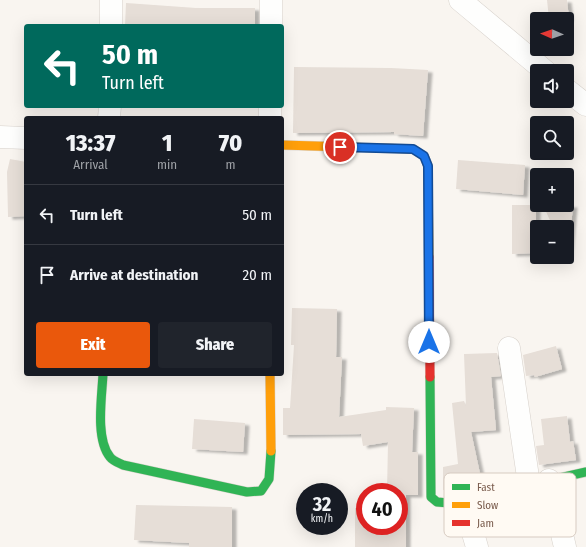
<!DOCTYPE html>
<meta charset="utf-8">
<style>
:root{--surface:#171b24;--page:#20242c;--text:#f1f3f6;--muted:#9ea1a6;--line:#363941;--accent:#ea580c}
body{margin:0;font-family:"Fira Sans Condensed",sans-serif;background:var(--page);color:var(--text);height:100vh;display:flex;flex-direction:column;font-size:15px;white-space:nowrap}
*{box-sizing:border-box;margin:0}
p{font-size:13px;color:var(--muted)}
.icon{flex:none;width:22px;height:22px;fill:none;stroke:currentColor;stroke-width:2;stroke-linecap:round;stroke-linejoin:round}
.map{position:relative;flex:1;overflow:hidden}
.drawer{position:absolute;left:24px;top:116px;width:260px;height:260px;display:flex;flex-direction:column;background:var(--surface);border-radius:4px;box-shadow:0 4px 16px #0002}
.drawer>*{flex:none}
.top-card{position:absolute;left:24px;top:24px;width:260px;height:84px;border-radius:4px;box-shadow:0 4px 16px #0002;background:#00695c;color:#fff;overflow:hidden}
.needle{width:26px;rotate:272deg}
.fabs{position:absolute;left:530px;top:12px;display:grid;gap:8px}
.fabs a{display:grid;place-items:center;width:44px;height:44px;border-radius:4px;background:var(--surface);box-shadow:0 4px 16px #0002;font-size:20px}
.speed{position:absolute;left:296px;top:483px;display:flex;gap:8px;font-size:20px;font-weight:700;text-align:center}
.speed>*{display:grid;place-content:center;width:52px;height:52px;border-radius:50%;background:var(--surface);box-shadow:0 4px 16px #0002;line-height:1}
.speed small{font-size:10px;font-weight:400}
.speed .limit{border:6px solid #d22;background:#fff;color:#111}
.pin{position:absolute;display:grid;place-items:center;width:34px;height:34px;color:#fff;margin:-17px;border:2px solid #fff;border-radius:50%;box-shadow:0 1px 4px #0007}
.me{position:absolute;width:44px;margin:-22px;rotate:0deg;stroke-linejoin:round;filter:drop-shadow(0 0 3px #0008)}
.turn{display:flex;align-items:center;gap:14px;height:84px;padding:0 12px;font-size:18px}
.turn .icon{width:52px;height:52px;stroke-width:2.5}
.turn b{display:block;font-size:28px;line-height:34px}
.eta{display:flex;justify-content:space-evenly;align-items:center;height:68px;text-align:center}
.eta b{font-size:24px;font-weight:800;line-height:28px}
.cta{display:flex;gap:8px;margin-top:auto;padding:8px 12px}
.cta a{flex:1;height:46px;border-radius:4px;background:var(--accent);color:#fff;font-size:16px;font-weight:800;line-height:46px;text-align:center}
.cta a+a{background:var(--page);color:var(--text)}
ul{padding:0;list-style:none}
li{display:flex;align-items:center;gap:12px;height:60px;padding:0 12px;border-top:1px solid var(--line)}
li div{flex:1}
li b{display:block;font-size:15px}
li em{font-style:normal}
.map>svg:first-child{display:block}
.building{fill:#e6ded7;filter:url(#shadow)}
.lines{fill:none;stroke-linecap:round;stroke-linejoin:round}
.street-casing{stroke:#d7d1cb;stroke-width:23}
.fast-casing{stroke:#d9d2cb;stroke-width:10}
.slow-casing{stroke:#d9d2cb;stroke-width:10}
.jam-casing{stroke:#d9d2cb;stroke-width:10}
.street{stroke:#fefefd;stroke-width:22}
.fast{stroke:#30b455;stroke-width:9}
.slow{stroke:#ff9f0a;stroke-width:9}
.jam{stroke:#e5322d;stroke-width:9}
.route-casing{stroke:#114b97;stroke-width:10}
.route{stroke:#1a73e8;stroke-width:7}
.key{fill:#fffaf3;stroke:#d7cbc1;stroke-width:1}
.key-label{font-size:11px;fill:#7a5c4d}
</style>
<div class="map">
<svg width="586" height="547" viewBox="0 0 586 547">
<defs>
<filter id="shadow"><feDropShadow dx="4.5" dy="2.5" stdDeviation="1" flood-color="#0004"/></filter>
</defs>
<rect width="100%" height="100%" fill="#f9f5f0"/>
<path class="building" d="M547 0H567L569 19H549Z
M126 3 196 8H255V26H125Z
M294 67 391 68 428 70 423 136 394 134V132L293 133Z
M10 159 26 162V216L8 217 7 172Z
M458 160 525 165 523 195 456 189Z
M512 205H536V253L512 254Z
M543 205H573L568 259 567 227H553Z
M292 308 337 309 336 357H342L339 417 386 410V407L414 408 412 452H418V495H406V547H355V508H365V526H399V492H387L388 442 363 446 361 434 283 435V408H290L294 345H291Z
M556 346 562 369 535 377 534 375 526 376 523 355Z
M497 353 501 376 491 377 496 430 471 432 482 483 443 490V467L458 464 452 403 464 401 466 406 464 354Z
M567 416 570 442 573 441 576 460 539 465 536 446 544 445 541 419Z
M194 419 245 423 243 452 192 449Z
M136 505 232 507V547H189V543L134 540Z"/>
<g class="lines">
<g class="street-casing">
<path id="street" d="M460 0 545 71
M111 26V0
M271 26V0
M567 90 586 105
M109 118 110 106
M270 118V106
M0 137 26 138
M509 348 529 484
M549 480 565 547
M463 499 477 547"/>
</g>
<g class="fast-casing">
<path id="fast" d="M103 374C102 396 95 439 110 457 113 461 119 463 123 465L247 492 261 491 269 479 271 451
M430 377 431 497 437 502 449 503 586 472"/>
</g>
<g class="slow-casing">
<path id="slow" d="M282 145 413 149 424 156 428 166 429 257
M270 374 271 451"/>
</g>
<g class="jam-casing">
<path id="jam" d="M429 257 430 377"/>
</g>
<use href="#street" class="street"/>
<use href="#fast" class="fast"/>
<use href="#slow" class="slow"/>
<use href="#jam" class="jam"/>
</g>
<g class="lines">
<g class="route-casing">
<path id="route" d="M340 147 413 149 424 156 428 166 429 342"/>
</g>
<use href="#route" class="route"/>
</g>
<rect x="444" y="473" width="132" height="64" rx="6" class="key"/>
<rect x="452" y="484" width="18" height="6" fill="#30b455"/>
<rect x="452" y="502" width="18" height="6" fill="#ff9f0a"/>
<rect x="452" y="520" width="18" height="6" fill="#e5322d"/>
<g class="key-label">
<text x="477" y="491">Fast</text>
<text x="477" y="509">Slow</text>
<text x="477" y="527">Jam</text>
</g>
</svg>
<div class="fabs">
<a><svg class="needle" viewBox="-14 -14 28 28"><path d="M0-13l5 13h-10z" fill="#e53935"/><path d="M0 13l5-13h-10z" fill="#9ea1a6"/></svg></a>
<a><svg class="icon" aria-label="sound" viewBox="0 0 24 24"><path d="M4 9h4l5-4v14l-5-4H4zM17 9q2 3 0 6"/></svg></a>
<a><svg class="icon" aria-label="search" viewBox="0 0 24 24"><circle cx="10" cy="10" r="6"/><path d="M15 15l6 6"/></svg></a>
<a>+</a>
<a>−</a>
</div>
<div class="speed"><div>32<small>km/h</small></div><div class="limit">40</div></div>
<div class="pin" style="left:340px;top:147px;background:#d93025"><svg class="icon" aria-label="arrive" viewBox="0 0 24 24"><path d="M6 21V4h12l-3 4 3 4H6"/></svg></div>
<svg class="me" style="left:429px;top:342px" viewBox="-20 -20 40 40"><circle r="19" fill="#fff"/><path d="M0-13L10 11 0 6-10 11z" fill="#1a73e8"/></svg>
<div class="top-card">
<div class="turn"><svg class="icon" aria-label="left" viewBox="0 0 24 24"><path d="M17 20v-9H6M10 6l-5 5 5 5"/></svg><div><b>50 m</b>Turn left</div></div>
</div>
<section class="drawer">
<div class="eta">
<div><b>13:37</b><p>Arrival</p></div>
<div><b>1</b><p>min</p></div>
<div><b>70</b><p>m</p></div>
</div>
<ul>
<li><svg class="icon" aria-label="left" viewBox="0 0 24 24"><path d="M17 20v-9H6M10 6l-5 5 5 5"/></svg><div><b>Turn left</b></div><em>50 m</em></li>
<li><svg class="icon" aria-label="arrive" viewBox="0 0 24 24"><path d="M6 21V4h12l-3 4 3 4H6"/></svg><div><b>Arrive at destination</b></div><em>20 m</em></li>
</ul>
<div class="cta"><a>Exit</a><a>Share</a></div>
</section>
</div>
